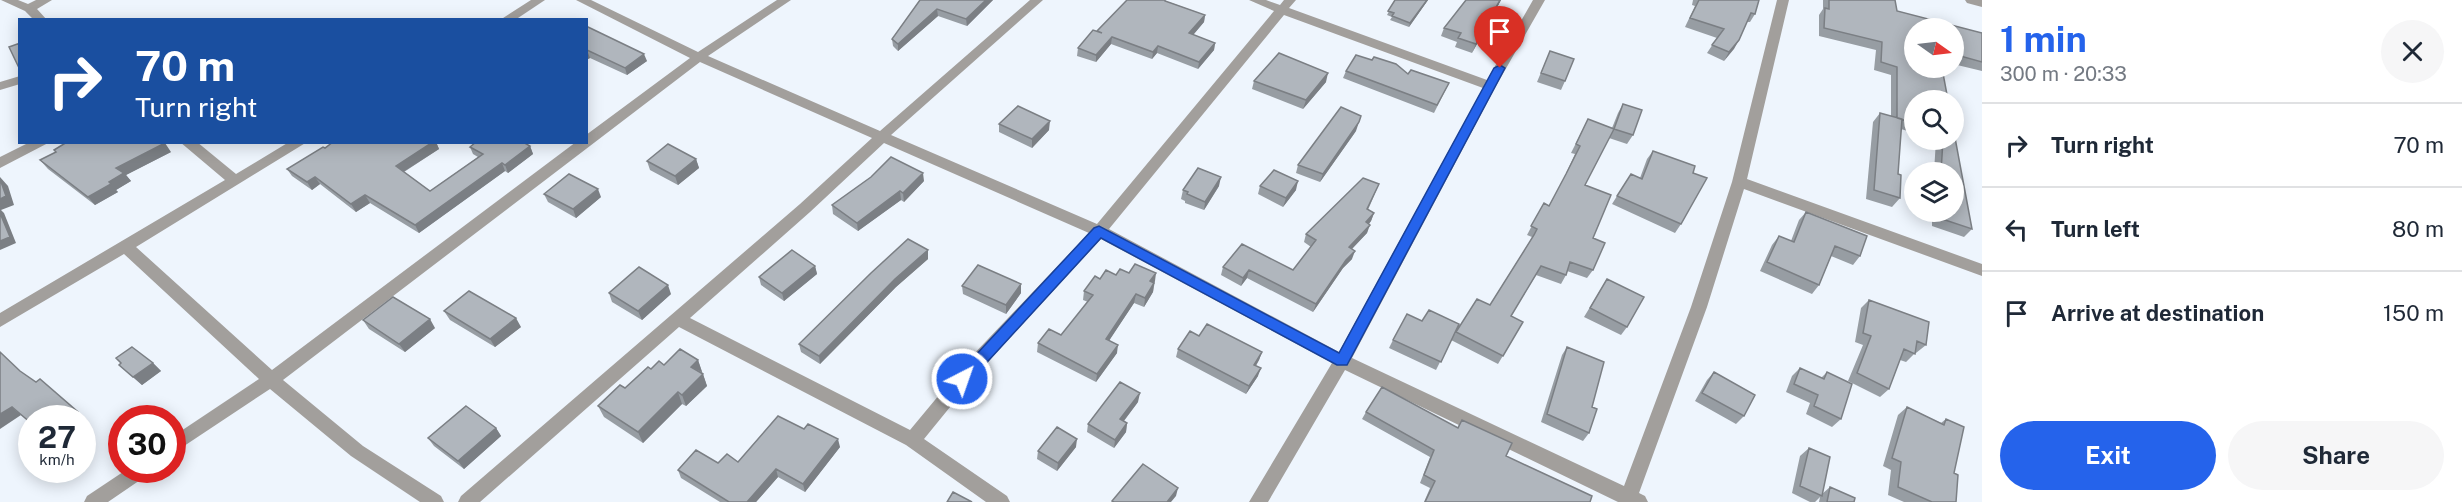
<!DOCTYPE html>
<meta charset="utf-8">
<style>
:root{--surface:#fff;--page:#f6f6f7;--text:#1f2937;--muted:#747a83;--line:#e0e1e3;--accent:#2563eb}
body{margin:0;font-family:"Public Sans",sans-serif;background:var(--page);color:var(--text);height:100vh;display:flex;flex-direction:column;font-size:22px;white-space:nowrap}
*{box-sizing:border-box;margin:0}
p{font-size:20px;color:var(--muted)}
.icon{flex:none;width:33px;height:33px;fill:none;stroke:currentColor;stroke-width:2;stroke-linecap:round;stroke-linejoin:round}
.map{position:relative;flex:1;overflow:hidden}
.sheet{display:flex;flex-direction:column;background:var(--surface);width:480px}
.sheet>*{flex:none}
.guide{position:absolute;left:18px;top:18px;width:570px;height:126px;border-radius:0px;box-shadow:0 3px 15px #0003;background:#1a4fa0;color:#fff;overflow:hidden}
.needle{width:39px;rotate:104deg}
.controls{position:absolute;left:1904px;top:18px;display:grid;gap:12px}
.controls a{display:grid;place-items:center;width:60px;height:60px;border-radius:50%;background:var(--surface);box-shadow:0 3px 15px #0003;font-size:30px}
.speed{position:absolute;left:18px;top:405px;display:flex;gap:12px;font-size:30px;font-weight:700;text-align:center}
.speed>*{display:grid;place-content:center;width:78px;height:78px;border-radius:50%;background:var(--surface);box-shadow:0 3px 15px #0003;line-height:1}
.speed small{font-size:15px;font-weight:400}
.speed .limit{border:9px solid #d22;background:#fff;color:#111}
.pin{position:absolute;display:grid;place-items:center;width:51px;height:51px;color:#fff;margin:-62px -26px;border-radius:50% 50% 50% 0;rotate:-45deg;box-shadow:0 0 6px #0007}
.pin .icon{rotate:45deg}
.me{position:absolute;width:66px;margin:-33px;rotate:41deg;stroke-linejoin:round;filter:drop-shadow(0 0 4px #0008)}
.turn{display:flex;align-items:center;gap:21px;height:126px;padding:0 18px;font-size:27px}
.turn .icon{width:78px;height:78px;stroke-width:2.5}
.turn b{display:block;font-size:42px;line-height:51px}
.round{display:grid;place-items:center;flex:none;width:63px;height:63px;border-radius:32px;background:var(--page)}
.summary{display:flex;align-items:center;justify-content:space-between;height:102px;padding:0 18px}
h1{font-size:36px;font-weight:700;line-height:45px;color:var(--accent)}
.cta{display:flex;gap:12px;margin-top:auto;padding:12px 18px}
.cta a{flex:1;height:69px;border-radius:36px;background:var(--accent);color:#fff;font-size:24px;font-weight:700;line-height:69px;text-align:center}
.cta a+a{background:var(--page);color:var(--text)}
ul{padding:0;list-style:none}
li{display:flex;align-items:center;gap:18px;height:84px;padding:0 18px;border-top:2px solid var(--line)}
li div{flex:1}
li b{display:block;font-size:22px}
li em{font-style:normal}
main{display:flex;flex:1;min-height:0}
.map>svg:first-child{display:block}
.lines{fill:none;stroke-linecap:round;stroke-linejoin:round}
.street{fill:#a29f9c;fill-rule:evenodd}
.wall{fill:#979da3}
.shaded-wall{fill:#7b7f84}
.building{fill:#b0b6bd;stroke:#7b7f84;stroke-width:1.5}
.route{fill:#2563eb;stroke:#184099;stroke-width:1.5}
</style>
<main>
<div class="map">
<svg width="1982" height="502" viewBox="0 0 1982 502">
<rect width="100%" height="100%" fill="#eef5fd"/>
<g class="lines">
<path class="street" d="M1 0H18L28 4 36 0H52L37 9 47 20H34L25 11Z
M531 0H545L515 20H500Z
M576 0H591L698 52 777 0H791L708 56 880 131 1030 0H1043L891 135 1097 224 1274 11 1249 0H1266L1280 5 1284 0H1296L1289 8 1487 80 1533 0H1545L1496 86 1352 358 1624 486 1691 307 1732 182 1777 0H1789L1747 179 1982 264V276L1744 189 1707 307 1639 493 1645 496 1648 502H1618L1345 370 1268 502H1249L1332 363 1101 239 981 369 924 439 1007 496 1010 502H986L906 445 679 327 480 502H458L461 496 800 204 872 138 700 62 283 380 363 446 441 496 444 502H420L351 456 270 389 172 454V437L259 379 124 254 0 327V313L225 180 180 142H197L236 174 289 142H307L136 247 272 370 576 142H586V135L690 58ZM1284 15 1483 88 1339 352 1109 229ZM884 143 1089 233 969 359 910 430 690 318 810 212Z
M1965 0H1982V7L1967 3Z
M20 76V84L0 90V82Z
M30 142H50L0 168V157Z
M126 470H149L146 476 108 502H84L87 496Z"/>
</g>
<path class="wall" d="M920 0H993L967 26 938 16 898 51 893 46 892 39Z
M1395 0H1428L1409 27 1390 20 1392 17 1387 15Z
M1466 0H1501L1472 53 1455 47 1457 42 1441 36 1444 28Z
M1693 0H1759L1755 14 1750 22H1747L1739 40 1724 61 1707 53 1717 38 1685 27 1695 6 1692 5Z
M1823 0H1895L1897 11 1982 33V71L1953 64V28H1914V133L1901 129 1898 174 1900 198 1892 207 1866 199 1873 122 1880 113 1891 116V75L1874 70 1876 50 1819 36V15L1823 9Z
M1169 2 1205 15 1204 22 1193 35 1215 43 1214 50 1198 69 1157 53 1152 59 1111 44 1096 62 1077 56 1078 48 1097 31Z
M586 28 647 61 627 75 590 58 586 60Z
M1550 51 1565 81 1561 90 1537 82Z
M1346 71 1408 74 1449 83 1434 113 1343 78Z
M1254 81 1326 82 1303 109 1252 89Z
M1623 104 1633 135 1627 144 1609 138 1585 185 1593 238V270L1587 278 1567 271 1566 275 1561 284 1536 275 1511 316 1523 322 1498 364 1451 340 1456 332 1490 305 1530 241 1532 237 1527 235 1544 203 1549 206 1562 182 1575 154 1571 153 1588 119 1612 128 1618 113Z
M999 124 1049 130 1032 148 999 132Z
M1356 131 1320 182 1296 173 1298 165Z
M1936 140H1953L1972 229 1964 237 1932 226V212H1953V172H1934Z
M333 142H436L439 149 404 172 430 191 478 157 473 154 470 147 530 146 533 154 508 173 505 171 419 233 370 203 356 212 320 184 312 190 292 176 287 169 325 148Z
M54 150 171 152 126 175 131 181 116 190 118 192 95 205 48 169 40 160 56 152Z
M1653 151 1693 173 1681 224 1675 233 1612 204 1631 174 1640 178 1647 159Z
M696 159 699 168 678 185 650 170 647 161Z
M924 181 904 202 901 200 858 231 833 214 832 205Z
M1379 184 1368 210 1374 213 1371 221 1369 224 1367 233 1352 249V259L1343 268 1313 312 1247 278 1241 286 1221 275 1223 267 1293 270 1311 247 1304 242 1306 234Z
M1219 186 1204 210 1185 203V201L1181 199 1183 190Z
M1260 186 1296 190 1283 207 1258 194Z
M544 194 601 197 576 218 548 202Z
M1806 212 1860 256 1853 265 1831 256 1819 285 1812 294 1760 271 1772 245 1779 236 1791 241 1799 220Z
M928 250V259L896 287 820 364 801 352 799 344Z
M815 266 817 274 784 301 761 285 759 277Z
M1129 273 1155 281 1153 292 1144 307 1134 303 1109 340 1117 353 1096 382 1037 352 1038 343 1061 335 1088 302 1083 300 1084 291 1100 279 1116 275Z
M1607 279 1627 327 1621 335 1584 317Z
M962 286 1021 293 1006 314 963 294Z
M609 293 671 294 642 320 612 302Z
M1869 300 1926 345 1916 353H1915L1906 362 1900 360 1889 389 1880 397 1848 381 1863 345 1855 342 1861 308Z
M444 311 521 327 495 347 450 320Z
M363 320 435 328 405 352 369 329Z
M1422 321 1459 324 1436 370 1389 348 1393 340Z
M1199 336 1262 352 1259 360 1256 366 1258 376 1246 394 1176 357 1178 349Z
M1567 347 1592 407 1589 433 1583 441 1541 422 1562 355Z
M116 358 153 363 161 371 142 385 119 365 121 363Z
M698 360 707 386 686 406 682 404 643 443 604 417 598 406 664 365Z
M1800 368 1821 378 1827 372 1841 419 1832 427 1806 414 1810 403 1786 392 1792 376Z
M1714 372 1744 416 1736 424 1695 401 1707 380Z
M1138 402 1124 421 1127 423 1126 432 1114 448 1087 432 1088 424Z
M1907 407 1941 423 1946 419 1954 473 1956 502H1904L1888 495 1891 470 1883 466 1898 415Z
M1366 412 1457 428 1462 420 1506 456 1590 502H1424L1430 488 1420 483 1430 457 1362 419Z
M496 428 501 436 464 469 434 446 428 438Z
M804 429 840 447 805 492 778 477 756 502H720L681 478 678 470 718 463 738 462Z
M1076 447 1057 471 1037 459 1038 451Z
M1809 448 1822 494 1830 487 1854 502H1819L1820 497 1815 502H1810L1792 493 1800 456Z"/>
<path class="shaded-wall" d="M986 0H993L967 26 966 19Z
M1427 0H1428L1409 27 1410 23Z
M1500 0H1501L1472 53 1476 44Z
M937 9 938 16 898 51V44Z
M1205 15 1204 22 1188 41 1189 33Z
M1112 37 1111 44 1096 62V55Z
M1739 40 1734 49 1724 61 1729 52Z
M1215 43 1214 50 1198 69 1199 62Z
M1158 46 1157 53 1152 59 1153 52Z
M586 50H587L590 58 586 60Z
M644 54 647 61 627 75 625 68Z
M1328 73 1326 82 1303 109 1306 100Z
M1361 116 1356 131 1320 182 1323 174Z
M1050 121 1049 130 1032 148V139Z
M433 142H436L439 149 400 174 396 166Z
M165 143 171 152 126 175 131 181 116 190 118 192 95 205 88 197 109 182 116 168Z
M530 146 533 154 508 173 505 165Z
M696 159 699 168 678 185 675 176Z
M502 163 505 171 419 233 415 225Z
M923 173 924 181 904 202 903 193Z
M0 177 8 186 14 205 1 210 4 213 16 243 0 250Z
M315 177 320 184 312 190 307 182Z
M1221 177 1219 186 1204 210 1205 202Z
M1298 181 1296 190 1283 207 1286 198Z
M598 189 601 197 576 218 573 209Z
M900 191 901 200 858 231 857 223Z
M365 195 370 203 356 212 351 204Z
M1374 213 1371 221 1363 231 1366 222Z
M1370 225 1367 233 1346 255 1349 247Z
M928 250V259L896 287 820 364 819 356 895 279Z
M1355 251 1352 259 1343 268 1313 312 1316 304 1346 260Z
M815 266 817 274 784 301 782 293Z
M1249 270 1247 278 1241 286 1243 278Z
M1156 273 1155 281 1149 290 1150 281Z
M1154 283 1153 292 1144 307 1145 298Z
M1021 284V293L1006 314V305Z
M668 285 671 294 642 320 638 311Z
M1136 294 1134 303 1105 347 1106 339Z
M516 318 521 327 495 347 490 339Z
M430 319 435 328 405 352 399 344Z
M1118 345 1117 353 1096 382 1097 374Z
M1262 352 1259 360 1251 373 1254 365Z
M698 360 702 372 691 367Z
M153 363 161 371 142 385 133 377Z
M1261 368 1258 376 1246 394 1249 386Z
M703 374 707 386 686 406 682 395Z
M678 392 682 404 643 443 638 432Z
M1140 393 1138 402 1119 427 1120 419Z
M12 407 21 415 0 429V414Z
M78 412 87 420 82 423V418H68Z
M1127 423 1126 432 1114 448 1115 440Z
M496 428 501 436 464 469 458 461Z
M838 439 840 447 805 492 803 484Z
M1077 439 1076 447 1057 471 1058 463Z
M776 469 778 477 756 502H747Z
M1178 488 1176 496 1171 502H1167Z"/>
<path class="building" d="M920 0H986L966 19 937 9 898 44 892 39Z
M1127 0H1165V1L1205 15 1189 33 1215 43 1199 62 1158 46 1153 52 1112 37 1096 55 1078 48 1093 30 1102 33 1097 31Z
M1395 0H1427L1410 23 1392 16 1394 13 1388 11Z
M1466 0H1500L1476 44 1458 38 1461 33 1444 28Z
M1699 0H1759L1755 14 1751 13 1739 40 1729 52 1712 45 1724 29 1690 18Z
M1829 0H1895L1897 11 1982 33V62L1953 54V28H1914V68H1942L1948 100H1914V123L1897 118V67L1881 62 1882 42 1824 28 1825 8 1829 9Z
M588 27 644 54 625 68 587 50H586V28Z
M20 43V70L9 47Z
M1550 51 1574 59 1565 81 1541 73Z
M1279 53 1328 73 1306 100 1254 81Z
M1356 55 1372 60 1374 57 1396 64 1408 74 1411 70 1449 83 1437 105 1346 71Z
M1623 104 1642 110 1633 135 1614 129Z
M1018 106 1050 121 1032 139 999 124Z
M1341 107 1361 116 1359 122 1323 174 1298 165Z
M1880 113 1902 119 1898 174 1901 175 1900 198 1874 190Z
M1588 119 1614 129 1585 185 1611 195 1593 238 1605 243 1593 270 1570 262 1566 275 1541 266 1511 316 1523 322 1503 356 1456 332 1477 299 1490 305 1534 235 1537 229 1531 226 1544 203 1549 206 1566 174 1580 146 1576 144Z
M1953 127 1972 229 1939 218 1940 212H1953V172H1941L1943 140H1953Z
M67 142H164L165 143 116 168 124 173 109 182 111 184 88 197 40 160 56 152 54 150Z
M333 142H433L396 166 430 191 483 154 470 147 476 142H523L530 146 505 165 502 163 415 225 365 195 351 204 315 177 307 182 287 169 323 147 325 148Z
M668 144 696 159 675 176 647 161Z
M1653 151 1695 166 1693 173 1707 178 1681 224 1617 196 1631 174 1642 179Z
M891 157 923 173 903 193 900 191 857 223 832 205 871 177Z
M1198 168 1221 177 1205 202 1187 194 1188 192 1183 190Z
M1274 170 1298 181 1286 198 1260 186Z
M569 174 598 189 573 209 544 194Z
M1363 178 1379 184 1367 209 1374 213 1366 222 1370 225 1349 247 1355 251 1346 260 1316 304 1249 270 1243 278 1223 267 1242 244 1293 270 1316 240 1306 234Z
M0 179 6 196 0 199Z
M1806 212 1867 236 1860 256 1835 246 1819 285 1767 262 1779 236 1794 242Z
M0 213 10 237 0 241Z
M908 239 928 250 895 279 819 356 799 344 871 273Z
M792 250 815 266 782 293 759 277Z
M1135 264 1156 273 1150 281 1154 283 1145 298 1136 294 1106 339 1118 345 1097 374 1038 343 1049 329 1061 335 1093 295 1084 291 1095 276 1100 279 1106 270 1116 275 1120 269 1129 273Z
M978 265 1021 284 1006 305 962 286Z
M639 267 668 285 638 311 609 293Z
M1607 279 1644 297 1627 327 1590 308Z
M469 291 516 318 490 339 444 311Z
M393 297 430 319 399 344 363 320Z
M1869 300 1929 322 1926 345 1917 341 1915 354 1904 349 1889 389 1857 373 1871 336 1863 333Z
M1429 310 1459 324 1441 362 1393 340 1407 314 1422 321Z
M1207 324 1262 352 1254 365 1261 368 1249 386 1178 349 1190 331 1199 336Z
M132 347 153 363 133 377 119 365 121 363 116 358Z
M1567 347 1604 362 1592 407 1597 409 1589 433 1547 414Z
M680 349 698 360 691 367 703 374 682 395 678 392 638 432 598 406 620 385 625 388 648 367 651 369 659 361 664 365Z
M0 352 20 371 36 382 40 379 78 412 68 418H32V424L12 407 0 414Z
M1800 368 1824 379 1827 372 1852 384 1841 419 1814 406 1818 395 1794 384Z
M1714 372 1755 395 1744 416 1702 393Z
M1120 382 1140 393 1120 419 1127 423 1115 440 1088 424Z
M1382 387 1458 428 1462 420 1512 443 1506 456 1592 496 1590 502H1425L1435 481 1424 475 1434 450 1366 412Z
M466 406 496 428 458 461 428 438Z
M1907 407 1944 425 1946 419 1964 427 1954 473 1958 475 1956 502H1932L1898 487 1901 462 1892 458Z
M778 416 804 429 808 424 838 439 803 484 776 469 747 502H729L678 470 696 450 718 463 727 454 738 462Z
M1057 427 1077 439 1058 463 1038 451Z
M1809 448 1830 457 1822 496 1800 486Z
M1143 464 1178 488 1167 502H1114L1112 501Z
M1830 487 1855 498 1854 502H1827Z
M953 492 972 502H947Z"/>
<path class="route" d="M1500 65 1505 68 1347 365H1337L1101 238 967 384 962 385 957 384 954 379 957 375 1094 228 1099 226 1339 353 1494 68Z"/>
</svg>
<div class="controls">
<a><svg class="needle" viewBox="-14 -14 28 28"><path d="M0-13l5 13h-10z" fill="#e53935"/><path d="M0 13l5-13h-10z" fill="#747a83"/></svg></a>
<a><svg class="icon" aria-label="search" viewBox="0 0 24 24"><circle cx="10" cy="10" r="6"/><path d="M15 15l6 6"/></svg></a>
<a><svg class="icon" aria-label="layers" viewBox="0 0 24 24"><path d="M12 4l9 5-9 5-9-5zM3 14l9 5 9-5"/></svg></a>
</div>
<div class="speed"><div>27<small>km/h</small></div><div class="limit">30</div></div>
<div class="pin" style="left:1500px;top:68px;background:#d93025"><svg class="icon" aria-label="arrive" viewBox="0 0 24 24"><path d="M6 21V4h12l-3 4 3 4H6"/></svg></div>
<svg class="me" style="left:962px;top:379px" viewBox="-20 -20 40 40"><circle r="17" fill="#2563eb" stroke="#fff" stroke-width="3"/><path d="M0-11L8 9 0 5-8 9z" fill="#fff"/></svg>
<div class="guide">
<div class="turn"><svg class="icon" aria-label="right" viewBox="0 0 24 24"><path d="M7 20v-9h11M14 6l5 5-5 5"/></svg><div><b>70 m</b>Turn right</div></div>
</div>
</div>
<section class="sheet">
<div class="summary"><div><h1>1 min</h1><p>300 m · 20:33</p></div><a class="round"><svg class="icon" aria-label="close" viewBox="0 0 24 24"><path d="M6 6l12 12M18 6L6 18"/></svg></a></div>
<ul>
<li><svg class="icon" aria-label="right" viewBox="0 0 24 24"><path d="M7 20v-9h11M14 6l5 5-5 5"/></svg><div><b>Turn right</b></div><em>70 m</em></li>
<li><svg class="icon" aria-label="left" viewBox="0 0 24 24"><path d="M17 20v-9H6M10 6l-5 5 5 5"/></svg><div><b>Turn left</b></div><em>80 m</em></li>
<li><svg class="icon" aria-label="arrive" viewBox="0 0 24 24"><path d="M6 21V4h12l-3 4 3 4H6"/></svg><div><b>Arrive at destination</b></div><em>150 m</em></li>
</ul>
<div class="cta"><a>Exit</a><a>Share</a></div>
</section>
</main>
